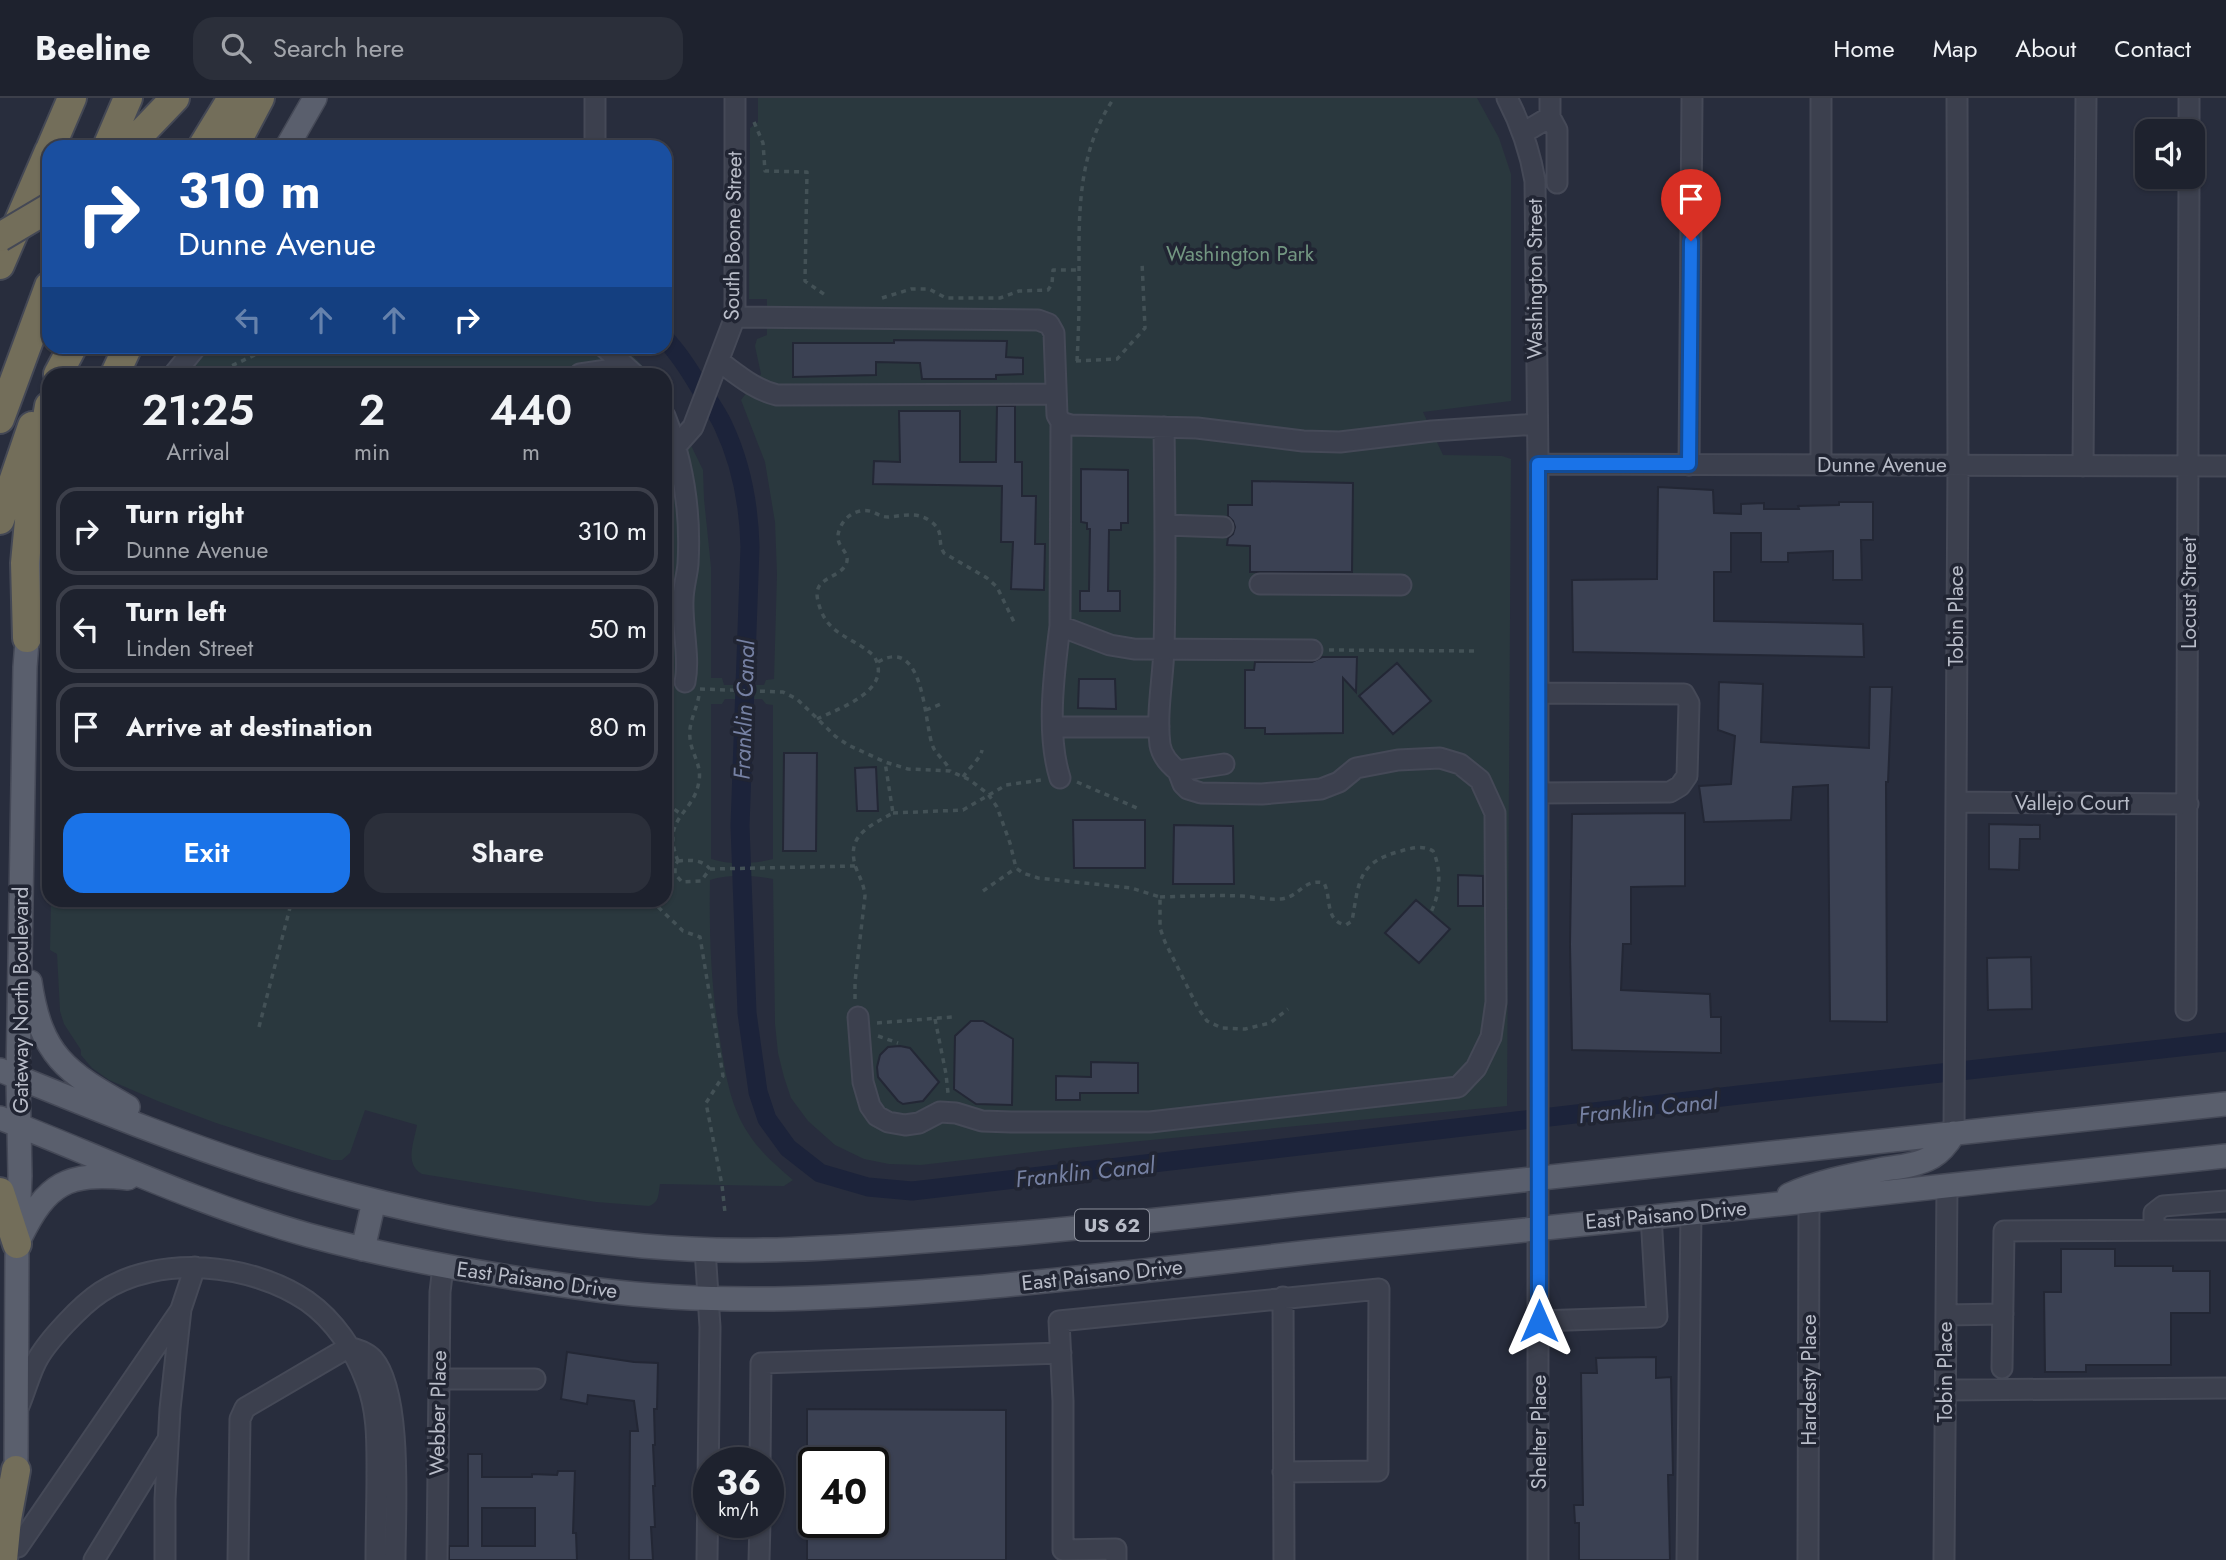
<!DOCTYPE html>
<style>
:root{--surface:#1e222e;--page:#2b2f3a;--text:#f1f3f6;--muted:#a1a4aa;--line:#3c3f4a;--accent:#1a73e8}
body{margin:0;font-family:Jost,sans-serif;background:var(--page);color:var(--text);height:100vh;display:flex;flex-direction:column;font-size:26px;white-space:nowrap}
*{box-sizing:border-box;margin:0}
p{font-size:23px;color:var(--muted)}
.icon{flex:none;width:38px;height:38px;fill:none;stroke:currentColor;stroke-width:2;stroke-linecap:round;stroke-linejoin:round}
.map{position:relative;flex:1;overflow:hidden}
.drawer{position:absolute;left:42px;top:270px;width:630px;height:539px;display:flex;flex-direction:column;background:var(--surface);border-radius:21px;box-shadow:0 2px 5px #0004,0 0 0 2px var(--line)}
.drawer>*{flex:none}
.guide{position:absolute;left:42px;top:42px;width:630px;height:214px;border-radius:21px;box-shadow:0 2px 5px #0004,0 0 0 2px var(--line);background:#1a4fa0;color:#fff;overflow:hidden}
.tools{position:absolute;left:2135px;top:21px;display:grid;gap:14px}
.tools a{display:grid;place-items:center;width:70px;height:70px;border-radius:14px;background:var(--surface);box-shadow:0 2px 5px #0004,0 0 0 2px var(--line);font-size:35px}
.speed{position:absolute;left:693px;top:1349px;display:flex;gap:14px;font-size:35px;font-weight:700;text-align:center}
.speed>*{display:grid;place-content:center;width:91px;height:91px;border-radius:50%;background:var(--surface);box-shadow:0 2px 5px #0004,0 0 0 2px var(--line);line-height:1}
.speed small{font-size:18px;font-weight:400}
.speed .limit{border:4px solid #111;border-radius:10px;background:#fff;color:#111}
.pin{position:absolute;display:grid;place-items:center;width:60px;height:60px;color:#fff;margin:-72px -30px;border-radius:50% 50% 50% 0;rotate:-45deg;box-shadow:0 0 7px #0007}
.pin .icon{rotate:45deg}
.me{position:absolute;width:77px;margin:-38px;rotate:0deg;stroke-linejoin:round;filter:drop-shadow(0 0 5px #0008)}
.turn{display:flex;align-items:center;gap:24px;height:147px;padding:0 21px;font-size:32px}
.turn .icon{width:91px;height:91px;stroke-width:2.5}
.turn b{display:block;font-size:49px;line-height:60px}
.lanes{display:flex;align-items:center;height:66px;padding:0 21px;background:#0003;justify-content:center;gap:35px;direction:ltr}
.lanes .off{opacity:.35}
.eta{display:flex;justify-content:space-evenly;align-items:center;height:119px;text-align:center}
.eta b{font-size:42px;font-weight:600;line-height:49px}
.primary-button{display:flex;gap:14px;margin-top:auto;padding:14px 21px}
.primary-button a{flex:1;height:80px;border-radius:21px;background:var(--accent);color:#fff;font-size:28px;font-weight:600;line-height:80px;text-align:center}
.primary-button a+a{background:var(--page);color:var(--text)}
ul{padding:0;list-style:none}
li{display:flex;align-items:center;gap:21px;height:88px;margin:0 14px 10px;padding:0 7px;border:4px solid var(--line);border-radius:21px}
li div{flex:1}
li b{display:block;font-size:26px}
li em{font-style:normal}
header{display:flex;align-items:center;gap:42px;box-sizing:border-box;height:98px;padding:0 35px;background:var(--surface);border-bottom:2px solid var(--line)}
header strong{font-size:33px}
nav{display:flex;gap:38px;margin-inline-start:auto;font-size:24px}
.search{width:490px;height:63px;background:var(--page);display:flex;align-items:center;gap:18px;box-sizing:border-box;padding:0 24px;border-radius:21px;color:var(--muted);font-size:26px}
.map>svg:first-child{display:block}
.green{fill:#2a383e;fill-rule:evenodd}
.lines{fill:none;stroke-linecap:round;stroke-linejoin:round}
.canal{stroke:#1c233a;stroke-width:19}
.building{fill:#3b4153;stroke:#232735;stroke-width:2;fill-rule:evenodd}
.minor-casing{stroke:#454957;stroke-width:23}
.major-casing{stroke:#454957;stroke-width:26}
.highway-casing{stroke:#444855;stroke-width:32}
.path{stroke:#435156;stroke-width:3.5;stroke-dasharray:5 5;stroke-linecap:butt}
.minor{stroke:#3c404e;stroke-width:19}
.major{stroke:#5a5f6d;stroke-width:23}
.highway{stroke:#736e5a;stroke-width:28}
.highway-bridge-casing{stroke:#444855;stroke-width:32;stroke-linecap:butt}
.highway-bridge{stroke:#736e5a;stroke-width:28}
.route-casing{stroke:#114b97;stroke-width:18}
.route{stroke:#1a73e8;stroke-width:12}
.labels{text-anchor:middle;stroke-width:7;stroke-linejoin:round;paint-order:stroke}
.shield{fill:#212533;stroke:#8b8f9b;stroke-width:2}
.shield-label{font-size:19px;font-weight:bold;fill:#b8bcc8}
.street-label{font-size:21px;fill:#b8bcc8;stroke:#212533}
.park-label{font-size:21px;fill:#729681;stroke:#212533}
.water-label{font-size:23px;font-style:italic;fill:#7681a3;stroke:#212533}
</style>
<header>
<strong>Beeline</strong>
<div class="search"><svg class="icon" aria-label="search" viewBox="0 0 24 24"><circle cx="10" cy="10" r="6"/><path d="M15 15l6 6"/></svg>Search here</div>
<nav><a>Home</a><a>Map</a><a>About</a><a>Contact</a></nav>
</header>
<div class="map">
<svg width="2226" height="1462" viewBox="0 0 2226 1462">
<rect width="100%" height="100%" fill="#282d3d"/>
<path class="green" d="M758 0H1477L1499 40 1511 76V303L1423 314 1443 357 1502 358 1511 361 1507 1008 1067 1050 921 1067 889 1066 864 1061 835 1047 808 1023 791 1000 784 979 778 955 775 926 773 781C753 777 729 776 710 782 709 840 711 891 721 948 726 979 731 1009 748 1035 760 1054 776 1067 793 1082L784 1088 660 1086C658 1096 660 1104 649 1108L596 1104 422 1076C404 1066 414 1045 417 1027L365 1012 350 1055 342 1062H332L216 1025 160 1004 109 982 92 970 81 957V952L64 926 60 913 57 856 50 852 51 802H665V294L703 372 704 401 711 469V580H722L724 587H764L766 582 774 581 777 476 775 424 765 364 741 302 761 276 755 248 757 241 767 237V201H749L750 30 758 24ZM725 601H762L766 606 773 607V761C754 766 730 767 711 761V606H722Z
M184 248 625 249 650 276H162Z"/>
<g class="lines">
<path class="canal" d="M665 241C679 255 690 273 700 290 708 302 717 314 723 327 741 365 749 407 750 449L740 728 747 915 758 994 767 1021 788 1050 820 1075 868 1089 912 1093 1739 997 2226 944"/>
</g>
<path class="building" d="M894 242 1007 243 1006 259 1023 260V276L996 277V281H922L920 265 876 264V277L793 279V245H894Z
M997 308H1015V364H1022V398H1036L1035 446H1045L1044 492 1011 491 1013 444H1001L1002 388 873 386 874 363 900 364 899 313H960V364H996Z
M1081 371 1128 372V425H1121V432H1109L1108 493H1120V513H1080V493H1089L1090 431H1087V425L1081 424Z
M1252 383 1353 385 1352 474H1250V448L1227 447 1228 440 1233 436 1235 429 1233 423 1228 418V407H1252Z
M1658 389 1713 392 1714 415 1741 416V406L1764 405V411H1799L1798 408 1839 407V404H1873V442H1861L1862 482H1833V453L1788 455V464H1761V435H1731V474H1714V523L1863 526 1864 559 1573 554 1572 482 1657 481Z
M1322 559H1357L1356 594 1343 580V635L1265 636V630H1245V572H1254L1255 564H1312Z
M1397 565 1431 603 1393 636 1359 598Z
M1079 581H1115L1116 611 1078 610Z
M1719 584 1763 586 1761 644 1869 650 1870 589H1892L1888 684H1886L1887 924 1830 923 1828 687 1793 689 1791 722 1704 724 1699 688 1731 686 1735 638 1718 632Z
M784 655H817L816 753H783Z
M876 669 878 713H857L855 670Z
M1685 715V788L1631 789V846H1623L1621 892 1710 896 1711 919H1721V955L1572 952 1570 846 1572 716Z
M1073 722H1145V770H1074Z
M1989 726 2040 727V741H2020L2019 772 1989 771Z
M1174 727 1233 728 1234 786H1173Z
M1458 777 1483 778V808H1458Z
M1416 802 1450 831 1419 865 1385 835Z
M2031 859 2032 911 1988 912 1987 860Z
M971 923H983L1013 941 1012 1007 976 1006 954 991 955 938Z
M900 948 910 950 939 984 923 1003 903 1006 898 1003 878 979 877 969 880 957 888 949Z
M1091 964 1138 965V995H1080V1002H1056V978L1091 979Z
M2061 1151H2115V1168H2173V1173H2210V1215H2171V1267H2086V1274H2045L2044 1194H2061Z
M567 1254 634 1264 658 1265 657 1311H654L655 1347H653L655 1388H653L655 1429H651L653 1462H629L630 1333H638L634 1303 588 1297 587 1306 561 1301Z
M1656 1259V1280L1671 1279 1673 1377H1668L1670 1462H1579V1425H1575L1574 1407H1583L1581 1275H1597L1596 1260Z
M807 1311 1006 1312V1462H807V1424H873V1365H807Z
M468 1356H482V1379H532V1376L557 1377 558 1373H575L573 1435H576L577 1462H449V1448H468ZM482 1410H535V1448H482Z"/>
<g class="lines">
<g class="minor-casing">
<path id="minor" d="M595 0V49
M1507 0C1521 27 1530 53 1535 83L1538 366V1462
M2189 0V33
M1550 19 1557 32V85
M1523 35 1550 19V0
M735 219 1038 222 1049 226 1054 235 1057 317 1061 324 1071 327 1197 330 1303 343 1340 344 1432 333 1537 326
M603 248 634 276
M720 264C738 277 755 292 777 297L1056 296
M174 276 197 248
M580 276 607 272 621 265
M665 318C684 366 691 414 688 466 687 478 683 490 683 503 682 529 690 560 685 584
M1164 329C1165 403 1166 477 1164 550 1163 582 1156 615 1160 647 1162 658 1169 666 1178 673L1224 666
M677 347 693 329 735 219V0
M1538 366 2226 368
M1689 367 1692 0
M1821 367V0
M2083 368 2086 0
M1166 427 1223 429
M1260 486 1401 487
M1060 528 1110 547 1134 551 1312 552
M1538 595 1684 596 1689 605 1687 678 1680 688 1670 694 1539 695
M1053 629H1159
M1060 680C1046 636 1054 574 1060 528L1061 324
M1956 704 2188 706
M2186 912 2189 79
M858 919 863 984 870 1008 877 1018 888 1024 905 1027 919 1025 940 1014 956 1015 982 1023 1011 1024H1150L1458 989 1476 970 1491 939 1496 904 1495 715 1480 682 1460 666 1440 660 1398 662 1356 670 1339 684 1321 691 1262 696 1201 695 1188 691 1183 686 1178 673
M1954 1035 1958 367 1957 0
M2154 1132V1115L2163 1108 2226 1103
M705 1151 710 1229 707 1462
M1283 1199 1284 1462
M1946 1217 2003 1216
M1539 1223 1657 1219 1651 1118
M2002 1270 2004 1133 2226 1132
M439 1281H535
M1945 1292 2226 1290
M19 1308C25 1294 29 1278 36 1264 47 1243 81 1207 101 1194 159 1156 251 1165 307 1203 334 1222 355 1253 366 1283 378 1313 377 1345 377 1377 377 1405 376 1434 376 1462
M760 1365 761 1265 1061 1255
M18 1449 180 1213
M94 1462 167 1343
M165 1462V1401L170 1311 181 1211 195 1169
M238 1462 240 1321 245 1310 349 1249C358 1252 367 1254 373 1261 403 1295 395 1415 395 1462
M437 1462 440 1194 443 1169
M759 1462 760 1424
M1116 1462V1451L1063 1452V1303L1059 1223 1379 1191 1378 1373 1283 1374
M1687 1462 1691 1114
M1808 1462 1809 1103
M1944 1462 1947 1087"/>
</g>
<g class="major-casing">
<path id="major" d="M287 49 315 0
M30 884C41 958 66 974 128 1009
M0 972C87 1007 176 1044 265 1072 388 1111 515 1136 643 1148 743 1157 839 1150 938 1142 1059 1133 1179 1120 1300 1106 1609 1073 1917 1039 2226 1006
M0 1020C102 1060 201 1107 308 1137 403 1163 500 1179 598 1192 723 1208 847 1200 972 1190 1085 1180 1198 1167 1311 1154 1476 1136 1642 1121 1808 1103 1947 1088 2087 1072 2226 1058
M1789 1097C1818 1084 1848 1078 1879 1072 1896 1069 1916 1068 1932 1059 1942 1053 1948 1045 1954 1035
M20 1140C47 1085 67 1074 128 1080
M363 1151 374 1103
M16 1372 17 1146 20 1078 18 979 25 569C28 524 35 477 49 433"/>
</g>
<g class="highway-casing">
<path id="highway" d="M51 49 72 0
M107 49 128 0
M128 49 175 0
M202 49 232 0
M234 49 260 0
M0 167 49 53
M58 276 73 248
M115 276 128 248
M0 321 49 188
M0 422 32 328
M27 540 25 465 29 423 49 308
M0 1094 17 1146
M3 1462 7 1421 16 1372"/>
</g>
<path class="path" d="M754 24 763 45 765 73 807 74 805 183 828 199
M882 200 911 191H929L946 200H1000L1019 193 1048 192 1052 186 1053 172H1078
M1076 263 1117 261 1145 230 1142 164
M1077 263C1078 243 1079 223 1079 203 1080 133 1072 62 1114 0
M214 276 274 248
M1329 552 1474 553
M878 564C924 537 924 622 932 646 935 657 946 662 950 673
M700 591 783 594 797 601 835 638 848 647 885 664 908 671 950 673 970 682 988 696 997 709 1010 745 1016 770 1023 775 1038 780 1131 790 1160 799V830L1165 844 1198 910 1207 923 1222 930 1245 931 1270 925 1288 911
M926 612 941 606
M817 621C840 610 894 592 874 558 851 537 826 538 818 503 816 496 817 488 823 484 830 478 845 474 847 463 849 451 831 448 841 428 846 417 860 409 873 414 878 416 881 419 888 419 902 418 917 413 930 423 946 434 936 443 944 455L987 480 997 489 1014 524
M963 679C969 670 981 660 982 652
M1077 684 1139 711
M665 695 667 696 671 709 681 716
M893 715 963 712 1006 687 1041 682
M678 763C660 719 694 717 699 683 702 667 691 655 690 640 688 625 697 611 699 597
M678 763C690 762 702 761 710 771L701 783 682 784 675 776V767Z
M710 771 855 768
M983 793 1016 770
M1160 799C1188 798 1215 797 1242 798 1255 799 1268 802 1281 801 1300 799 1303 780 1324 785 1332 800 1324 823 1346 827L1352 823C1359 785 1357 764 1401 753 1411 750 1423 747 1433 753 1442 772 1440 796 1431 814
M651 802 683 833 700 839 723 978 706 1005 722 1087 725 1115
M291 804 308 808 310 802
M855 901V884L865 798C864 787 860 780 856 770 845 737 870 728 893 715L885 664
M935 921 946 976 948 995 950 997
M877 925 952 919
M259 929 292 802
M878 938 898 945"/>
<use href="#minor" class="minor"/>
<use href="#major" class="major"/>
<use href="#highway" class="highway"/>
<g class="highway-bridge-casing">
<path id="highway-bridge" d="M0 139 49 110"/>
</g>
<use href="#highway-bridge" class="highway-bridge"/>
</g>
<g class="lines">
<g class="route-casing">
<path id="route" d="M1539 1223 1538 366H1689L1691 143"/>
</g>
<use href="#route" class="route"/>
</g>
<g class="labels">
<rect class="shield" x="1075" y="1111.5" width="74" height="31" rx="5"/>
<g class="shield-label">
<text x="1112" y="1134">US 62</text>
</g>
<g class="street-label">
<text transform="translate(733 138) rotate(-89)" y="7">South Boone Street</text>
<text transform="translate(1535 181) rotate(-90)" y="7">Washington Street</text>
<text x="1882" y="374">Dunne Avenue</text>
<text transform="translate(2189 495) rotate(-90)" y="7">Locust Street</text>
<text transform="translate(1956 518) rotate(-90)" y="7">Tobin Place</text>
<text x="2072" y="712">Vallejo Court</text>
<text transform="translate(21 902) rotate(-90)" y="7">Gateway North Boulevard</text>
<text transform="translate(1666 1117) rotate(-5)" y="7">East Paisano Drive</text>
<text transform="translate(1102 1177) rotate(-6)" y="7">East Paisano Drive</text>
<text transform="translate(537 1182) rotate(8)" y="7">East Paisano Drive</text>
<text transform="translate(1945 1274) rotate(-90)" y="7">Tobin Place</text>
<text transform="translate(1809 1282) rotate(-90)" y="7">Hardesty Place</text>
<text transform="translate(438 1315) rotate(-89)" y="7">Webber Place</text>
<text transform="translate(1539 1334) rotate(-90)" y="7">Shelter Place</text>
</g>
<g class="park-label">
<text x="1240" y="163">Washington Park</text>
</g>
<g class="water-label">
<text transform="translate(744 612) rotate(-88)" y="8">Franklin Canal</text>
<text transform="translate(1648 1010) rotate(-6)" y="8">Franklin Canal</text>
<text transform="translate(1085 1074) rotate(-6)" y="8">Franklin Canal</text>
</g>
</g>
</svg>
<div class="tools">
<a><svg class="icon" aria-label="sound" viewBox="0 0 24 24"><path d="M4 9h4l5-4v14l-5-4H4zM17 9q2 3 0 6"/></svg></a>
</div>
<div class="speed"><div>36<small>km/h</small></div><div class="limit">40</div></div>
<div class="pin" style="left:1691px;top:143px;background:#d93025"><svg class="icon" aria-label="arrive" viewBox="0 0 24 24"><path d="M6 21V4h12l-3 4 3 4H6"/></svg></div>
<svg class="me" style="left:1539px;top:1223px" viewBox="-20 -20 40 40"><path d="M0-17L14 15 0 8-14 15z" fill="#1a73e8" stroke="#fff" stroke-width="4"/></svg>
<div class="guide">
<div class="turn"><svg class="icon" aria-label="right" viewBox="0 0 24 24"><path d="M7 20v-9h11M14 6l5 5-5 5"/></svg><div><b>310 m</b>Dunne Avenue</div></div>
<div class="lanes"><svg class="icon off" aria-label="left" viewBox="0 0 24 24"><path d="M17 20v-9H6M10 6l-5 5 5 5"/></svg><svg class="icon off" aria-label="ahead" viewBox="0 0 24 24"><path d="M12 20V5M6 11l6-6 6 6"/></svg><svg class="icon off" aria-label="ahead" viewBox="0 0 24 24"><path d="M12 20V5M6 11l6-6 6 6"/></svg><svg class="icon" aria-label="right" viewBox="0 0 24 24"><path d="M7 20v-9h11M14 6l5 5-5 5"/></svg></div>
</div>
<section class="drawer">
<div class="eta">
<div><b>21:25</b><p>Arrival</p></div>
<div><b>2</b><p>min</p></div>
<div><b>440</b><p>m</p></div>
</div>
<ul>
<li><svg class="icon" aria-label="right" viewBox="0 0 24 24"><path d="M7 20v-9h11M14 6l5 5-5 5"/></svg><div><b>Turn right</b><p>Dunne Avenue</p></div><em>310 m</em></li>
<li><svg class="icon" aria-label="left" viewBox="0 0 24 24"><path d="M17 20v-9H6M10 6l-5 5 5 5"/></svg><div><b>Turn left</b><p>Linden Street</p></div><em>50 m</em></li>
<li><svg class="icon" aria-label="arrive" viewBox="0 0 24 24"><path d="M6 21V4h12l-3 4 3 4H6"/></svg><div><b>Arrive at destination</b></div><em>80 m</em></li>
</ul>
<div class="primary-button"><a>Exit</a><a>Share</a></div>
</section>
</div>
